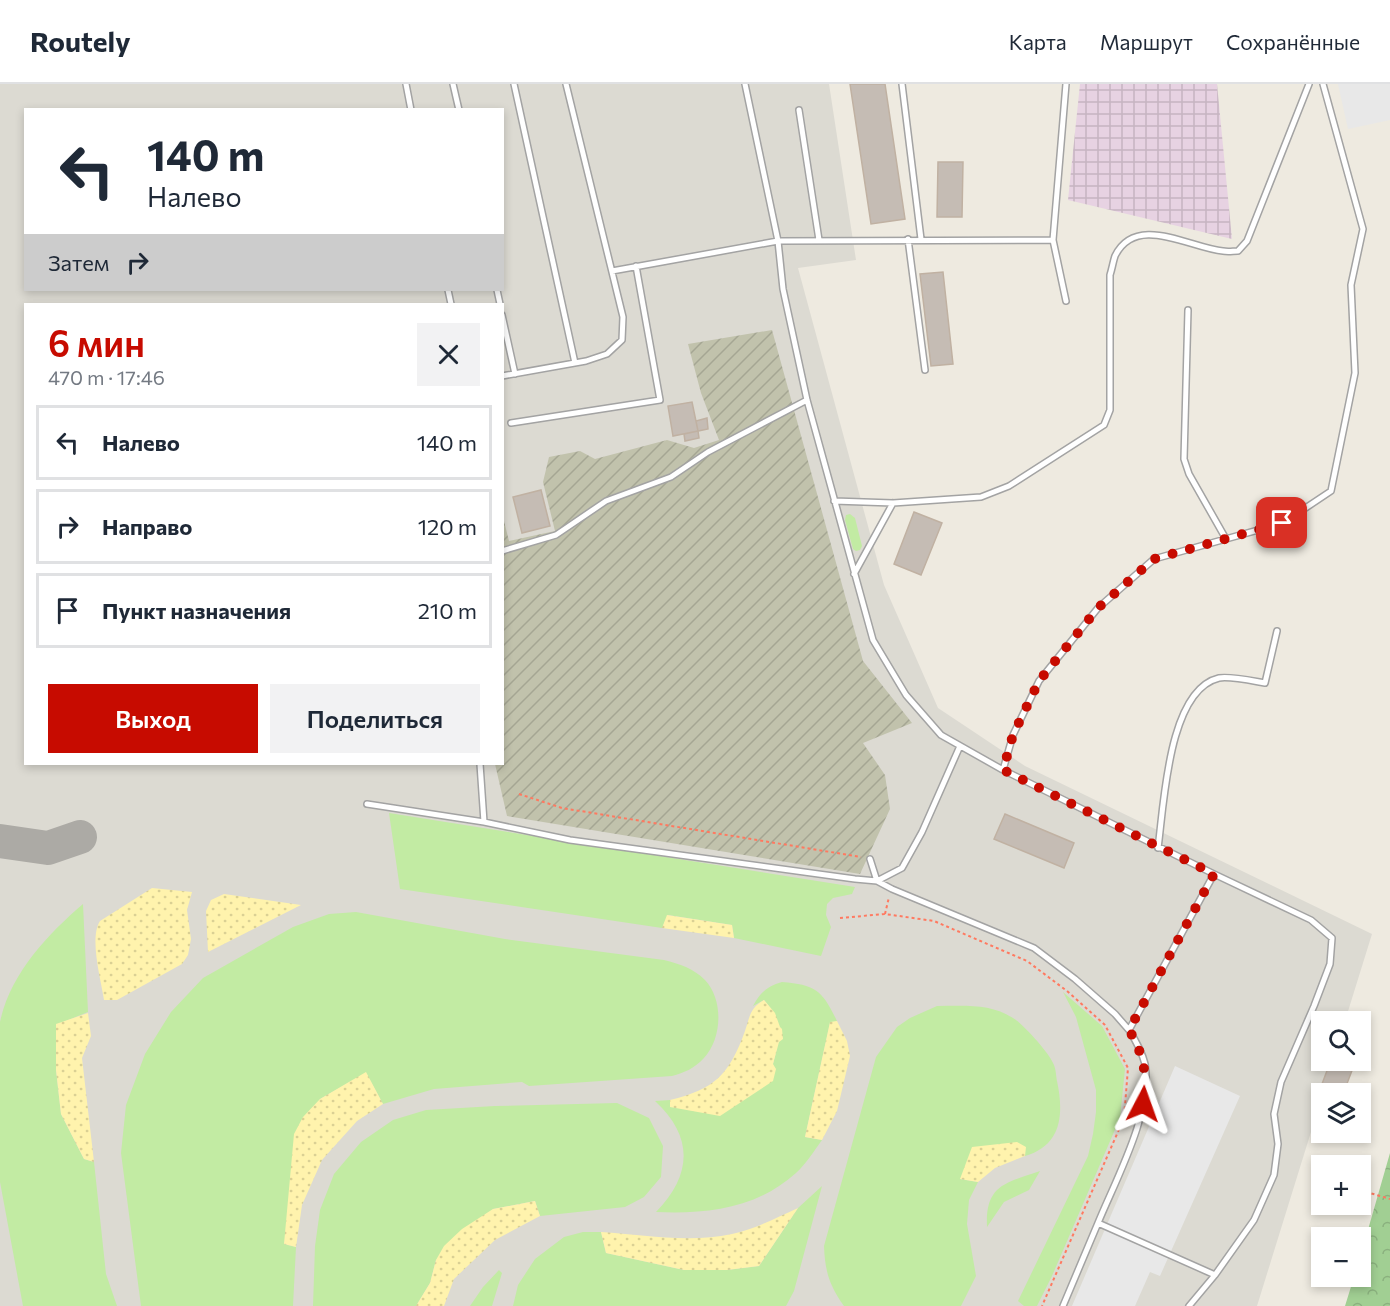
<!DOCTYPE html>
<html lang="ru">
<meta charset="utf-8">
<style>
:root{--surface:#fff;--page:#f2f2f3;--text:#1f2937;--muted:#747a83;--line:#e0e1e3;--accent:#c70b00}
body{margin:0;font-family:Commissioner,sans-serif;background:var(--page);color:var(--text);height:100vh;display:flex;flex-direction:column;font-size:22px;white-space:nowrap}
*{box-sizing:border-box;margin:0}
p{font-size:20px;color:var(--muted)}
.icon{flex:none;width:33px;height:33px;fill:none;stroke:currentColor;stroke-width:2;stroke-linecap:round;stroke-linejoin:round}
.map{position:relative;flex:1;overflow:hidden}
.drawer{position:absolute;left:24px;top:219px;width:480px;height:462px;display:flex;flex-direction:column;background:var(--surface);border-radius:0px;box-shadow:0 3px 9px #0003}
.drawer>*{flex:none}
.top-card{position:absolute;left:24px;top:24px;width:480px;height:183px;border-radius:0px;box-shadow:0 3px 9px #0003;background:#fff;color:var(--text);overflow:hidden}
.controls{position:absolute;left:1311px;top:927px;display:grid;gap:12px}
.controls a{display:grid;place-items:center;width:60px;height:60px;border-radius:0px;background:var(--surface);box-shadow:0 3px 9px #0003;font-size:30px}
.pin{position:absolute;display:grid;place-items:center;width:51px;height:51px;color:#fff;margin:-26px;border-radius:12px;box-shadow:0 3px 9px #0006}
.me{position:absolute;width:66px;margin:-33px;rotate:4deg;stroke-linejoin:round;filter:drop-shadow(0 0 4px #0008)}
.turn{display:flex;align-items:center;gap:21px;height:126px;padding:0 24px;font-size:27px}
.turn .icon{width:78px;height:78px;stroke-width:2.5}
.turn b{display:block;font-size:42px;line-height:51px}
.then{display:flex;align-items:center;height:57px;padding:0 24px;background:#0003;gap:12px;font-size:22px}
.round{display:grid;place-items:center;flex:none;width:63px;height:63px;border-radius:0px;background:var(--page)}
.summary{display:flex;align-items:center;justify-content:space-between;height:102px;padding:0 24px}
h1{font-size:36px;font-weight:600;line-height:45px;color:var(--accent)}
.primary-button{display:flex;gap:12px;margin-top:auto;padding:12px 24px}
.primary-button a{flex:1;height:69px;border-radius:0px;background:var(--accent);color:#fff;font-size:24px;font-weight:600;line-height:69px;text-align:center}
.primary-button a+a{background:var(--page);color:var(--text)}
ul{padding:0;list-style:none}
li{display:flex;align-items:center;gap:18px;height:75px;margin:0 12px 9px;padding:0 12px;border:3px solid var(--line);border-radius:0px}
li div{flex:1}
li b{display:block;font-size:22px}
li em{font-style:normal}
header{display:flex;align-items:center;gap:36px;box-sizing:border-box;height:84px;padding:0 30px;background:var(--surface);border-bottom:2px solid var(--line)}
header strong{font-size:28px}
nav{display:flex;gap:33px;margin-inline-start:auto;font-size:21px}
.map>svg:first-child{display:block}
.industrial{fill:url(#industrial-grid)}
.airport{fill:#dcdad2;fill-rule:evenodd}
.construction{fill:url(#construction-furrows)}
.grass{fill:#c2eba3}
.forest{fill:url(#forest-crowns)}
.sand{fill:url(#sand-dots)}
.parking{fill:#e8e8e8}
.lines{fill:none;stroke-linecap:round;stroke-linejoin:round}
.taxiway{stroke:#acaaa5;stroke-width:34}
.building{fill:#c5bcb4;stroke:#c0b1a2;stroke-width:1.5}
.lane-casing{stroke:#a3a3a3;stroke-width:8}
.path{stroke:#ff7960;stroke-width:2;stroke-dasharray:3 3;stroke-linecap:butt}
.lane{stroke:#fff;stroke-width:5}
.route{stroke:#c70b00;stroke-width:10;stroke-dasharray:0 18}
</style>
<header>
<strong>Routely</strong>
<nav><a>Карта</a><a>Маршрут</a><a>Сохранённые</a></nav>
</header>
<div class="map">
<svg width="1390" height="1222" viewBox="0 0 1390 1222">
<defs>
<pattern id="industrial-grid" width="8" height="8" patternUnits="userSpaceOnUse" patternTransform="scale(1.5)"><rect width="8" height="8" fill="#e7d2e2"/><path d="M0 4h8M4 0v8" fill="none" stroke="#c6b4c1"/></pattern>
<pattern id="construction-furrows" width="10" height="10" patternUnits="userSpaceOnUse" patternTransform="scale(1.5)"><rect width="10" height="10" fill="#c1c2ac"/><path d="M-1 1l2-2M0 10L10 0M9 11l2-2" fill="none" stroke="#a5a693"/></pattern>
<pattern id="forest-crowns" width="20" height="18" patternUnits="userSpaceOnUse" patternTransform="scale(1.5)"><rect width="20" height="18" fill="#a1cf93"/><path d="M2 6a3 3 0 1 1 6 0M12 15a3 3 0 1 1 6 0" fill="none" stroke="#8ab17e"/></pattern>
<pattern id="sand-dots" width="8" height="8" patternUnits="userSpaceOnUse" patternTransform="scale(1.5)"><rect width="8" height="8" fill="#fff3ad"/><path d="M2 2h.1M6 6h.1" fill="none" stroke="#dad094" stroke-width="1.8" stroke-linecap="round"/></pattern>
</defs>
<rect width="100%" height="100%" fill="#eeeae0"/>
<path class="industrial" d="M1080 0H1217L1232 155 1068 116Z"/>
<path class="airport" d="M0 0H829L856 176 798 184 884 501 938 624 1025 682 1372 850 1345 937 1322 938V976L1333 977 1257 1222H0ZM26 26H502V206H26ZM26 220H502V680H26Z"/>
<path class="construction" d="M772 246 863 577 912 639 863 659 885 691 890 725 860 790 507 732 495 680H502L503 433 509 457 555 447 543 398 549 373 580 367 595 375 667 356 694 364 719 356 701 309 688 260Z"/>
<path class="grass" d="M850 430 855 434 862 462 860 466 856 467 853 465 845 436 846 431Z
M389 729 855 803 852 810 833 814 827 820 826 831 831 843 821 872 734 854 732 841 668 831 662 844 400 805Z
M83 820 88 928 56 941V986L61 1030 84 1075 94 1078 106 1190 117 1222H23L0 1098V938C10 890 48 850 83 820Z
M356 828 505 855 664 876C680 880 693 884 705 896 724 916 722 955 704 974 695 984 684 989 672 992L529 1002 522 998 434 1005 383 1020 366 989 320 1015 284 1160 296 1163 293 1222H141L121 1069 126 1021 145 970 171 928 203 894 293 843 329 830Z
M782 898C816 901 822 906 837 937L830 939 805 1053 822 1056C814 1067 806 1080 796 1089 756 1125 707 1130 656 1128 692 1091 694 1053 655 1017L670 1016 671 1023 773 980C780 953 784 939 764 916L753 922C760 909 767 902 782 898Z
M1063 908 1102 942 1125 985 1120 1034 1052 1192 1037 1222H1024L1018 1217 1088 1072 1093 1050 1096 1028V1006L1076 933Z
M937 922C963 922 990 919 1013 934 1023 940 1049 969 1053 979 1056 984 1056 992 1057 997 1064 1030 1062 1061 1025 1072V1063L960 1095 978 1098 969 1116 967 1140 976 1192 961 1222H844C829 1201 825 1187 824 1162L876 973 897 943 910 934Z
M617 1019 649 1034 663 1062 661 1093 644 1113 625 1123 540 1132 535 1117 493 1125 436 1176 430 1199 416 1222H313L315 1162 320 1126 334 1090 361 1058 393 1036 426 1026 495 1022Z
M1040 1087 1029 1106 1004 1118 987 1143C985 1101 1005 1099 1040 1087Z
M822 1102 794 1207 786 1222H513L518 1201 535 1175 564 1153 583 1148H601L606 1169 684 1186H727L759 1182 798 1124Z
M499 1186 502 1189 492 1222H470L483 1203Z"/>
<path class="forest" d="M1390 1069V1222H1345L1354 1193 1360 1192 1361 1170Z"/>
<path class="sand" d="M152 804 192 808 187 826 191 855 188 871 182 880 117 916H104C101 896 89 854 100 837Z
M224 810 301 821 208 868 206 827 211 816Z
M667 831 732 841 734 854 662 844Z
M764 916 775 929 780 943 782 945 783 955 779 958 773 980 776 985 773 997 720 1032 670 1023V1016C715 1005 729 991 745 947 750 932 750 924 764 916Z
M88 929 91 952 82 974 94 1078 84 1075 61 1030 56 986V940Z
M837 937 847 957 850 972 837 1027 822 1056 805 1053 830 938Z
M366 988 383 1020 357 1037 322 1076 302 1121 296 1163 284 1160 294 1050 303 1033 320 1015Z
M1017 1058 1026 1063 1025 1072 995 1084 978 1098 960 1095 972 1063Z
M535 1117 540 1132 495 1156 454 1195 444 1222H416L430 1199 436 1176 444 1162 462 1145 493 1125Z
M798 1124 759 1182 727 1186H684L606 1169 601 1148C644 1151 690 1159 732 1150 755 1145 776 1134 798 1124Z"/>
<path class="parking" d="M1338 0H1390V36L1348 45Z
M1175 982 1240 1012 1160 1192 1150 1188 1135 1222H1072Z"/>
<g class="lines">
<path class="taxiway" d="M0 757 48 764 80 753"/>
</g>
<path class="building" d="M850 0H885L905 135 871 140Z
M938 78H963L962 133H937Z
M943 188 953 280 931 282 920 190Z
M692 318 698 347 673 352 668 322Z
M707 334 708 345 698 347 696 337Z
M698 347 699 354 685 357 684 350Z
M541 406 550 442 522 449 513 413Z
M914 428 942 439 921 491 894 480Z
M1005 730 1074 759 1064 784 994 755Z
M1331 976H1356L1343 1010H1322V1027L1313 1024Z"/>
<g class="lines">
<g class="lane-casing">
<path id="lane" d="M406 0 411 26
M453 0 459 26
M514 0 575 279
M745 0 778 157 783 205 807 316 873 556 906 611 941 651 1003 686
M902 0 921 155
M1066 0 1053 156 1066 217
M799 26 819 156
M908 155 925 286
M612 187 778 157 1053 156
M448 206 451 220
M497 206 500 220
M1188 226 1184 375 1189 390 1226 455
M502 231 515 290
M502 292 586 277 607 270 622 256 623 233 566 0
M511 339 660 316 636 182
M834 417 893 419 981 413 1009 402 1104 341 1110 326V191C1112 185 1113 178 1115 172 1136 129 1190 164 1223 167 1228 168 1233 167 1238 167L1247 157 1309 0
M502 467 556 451 606 417 671 393 708 368 807 316
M854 490 893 419
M480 680 484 738
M367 720 484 738 570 756 855 795 877 797 892 805 1034 864 1075 895 1115 930 1129 946 1214 790 1003 686 1013 651 1039 597 1098 524 1154 475 1283 439 1331 407 1355 289 1351 201 1363 145 1323 0
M1158 764C1164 721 1168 606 1219 594 1230 592 1253 597 1265 599L1277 547
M870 775 877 797 902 784 922 748 960 662
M1129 946C1136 957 1142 968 1145 980 1153 1028 1116 1095 1098 1139L1215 1191
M1063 1222 1098 1139
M1189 1222 1215 1191 1254 1136 1274 1091 1278 1060 1274 1030 1281 998 1314 922 1330 880 1332 854 1311 836 1214 790"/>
</g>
<path class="path" d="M519 710 562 724 861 773
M885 830 889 813
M840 834 885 830 934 837 1027 877 1067 907 1105 941 1128 984 1124 1034 1042 1222
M1360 1106 1390 1115"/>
<use href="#lane" class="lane"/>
</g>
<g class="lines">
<path class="route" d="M1143 1020C1148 992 1144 971 1129 946L1214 790 1003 686 1013 651 1039 597 1098 524 1154 475 1282 439"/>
</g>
</svg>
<div class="controls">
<a><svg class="icon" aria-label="search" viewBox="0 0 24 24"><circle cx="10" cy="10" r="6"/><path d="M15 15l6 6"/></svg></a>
<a><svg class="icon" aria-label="layers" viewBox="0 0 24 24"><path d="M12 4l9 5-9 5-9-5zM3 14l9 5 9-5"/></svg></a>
<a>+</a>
<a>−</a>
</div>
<div class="pin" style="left:1282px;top:439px;background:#d93025"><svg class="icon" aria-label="arrive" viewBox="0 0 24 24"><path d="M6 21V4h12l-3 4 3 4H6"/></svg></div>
<svg class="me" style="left:1143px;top:1020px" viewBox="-20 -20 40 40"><path d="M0-17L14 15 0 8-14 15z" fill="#c70b00" stroke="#fff" stroke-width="4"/></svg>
<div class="top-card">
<div class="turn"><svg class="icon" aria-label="left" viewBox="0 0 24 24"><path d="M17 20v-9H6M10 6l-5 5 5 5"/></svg><div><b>140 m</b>Налево</div></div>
<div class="then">Затем<svg class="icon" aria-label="right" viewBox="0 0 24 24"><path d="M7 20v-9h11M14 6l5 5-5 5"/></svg></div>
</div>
<section class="drawer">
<div class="summary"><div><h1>6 мин</h1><p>470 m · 17:46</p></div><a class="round"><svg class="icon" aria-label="close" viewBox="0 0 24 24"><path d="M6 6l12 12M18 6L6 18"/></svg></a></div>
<ul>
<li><svg class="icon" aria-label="left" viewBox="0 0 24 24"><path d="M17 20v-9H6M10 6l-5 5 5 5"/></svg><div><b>Налево</b></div><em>140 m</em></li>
<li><svg class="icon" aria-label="right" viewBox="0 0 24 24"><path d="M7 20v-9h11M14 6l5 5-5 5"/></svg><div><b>Направо</b></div><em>120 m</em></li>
<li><svg class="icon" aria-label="arrive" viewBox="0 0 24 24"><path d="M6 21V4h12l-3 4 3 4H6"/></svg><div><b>Пункт назначения</b></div><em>210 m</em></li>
</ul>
<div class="primary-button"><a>Выход</a><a>Поделиться</a></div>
</section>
</div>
